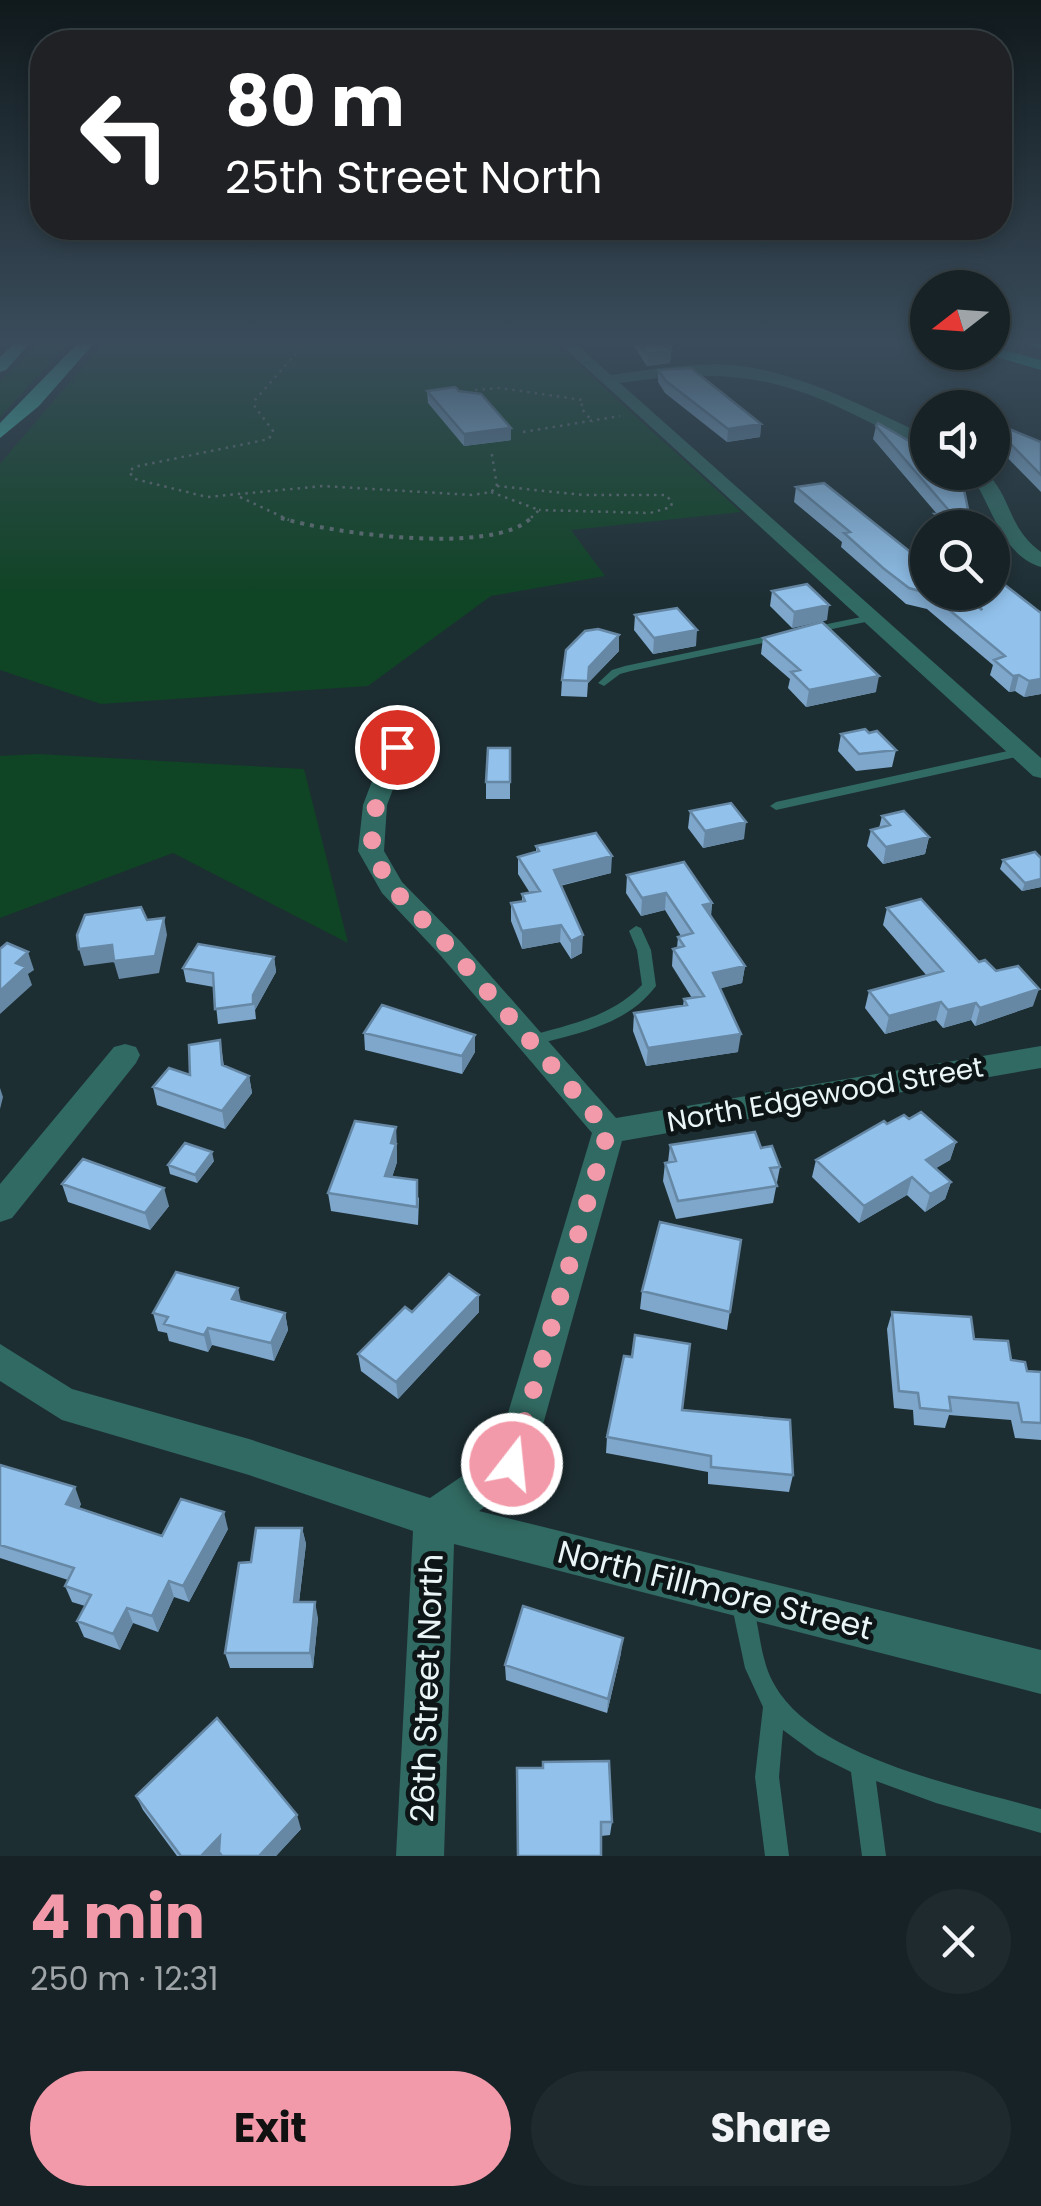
<!DOCTYPE html>
<meta charset="utf-8">
<style>
:root{--surface:#162226;--page:#1f2a2e;--text:#f1f3f6;--muted:#9ea4a7;--line:#353f43;--accent:#f39aaa}
body{margin:0;font-family:Poppins,sans-serif;background:var(--page);color:var(--text);height:100vh;display:flex;flex-direction:column;font-size:38px;white-space:nowrap}
*{box-sizing:border-box;margin:0}
p{font-size:32px;color:var(--muted)}
.icon{flex:none;width:55px;height:55px;fill:none;stroke:currentColor;stroke-width:2;stroke-linecap:round;stroke-linejoin:round}
.map{position:relative;height:1856px;overflow:hidden}
.panel{display:flex;flex-direction:column;background:var(--surface);flex:1}
.panel>*{flex:none}
.top-card{position:absolute;left:30px;top:30px;width:982px;height:210px;border-radius:40px;box-shadow:0 5px 15px #0003,0 0 0 2px var(--line);background:#202124;color:#fff;overflow:hidden}
.needle{width:65px;rotate:253deg}
.fabs{position:absolute;left:910px;top:270px;display:grid;gap:20px}
.fabs a{display:grid;place-items:center;width:100px;height:100px;border-radius:50%;background:var(--surface);box-shadow:0 5px 15px #0003,0 0 0 2px var(--line);font-size:50px}
.pin{position:absolute;display:grid;place-items:center;width:85px;height:85px;color:#fff;margin:-42px;border:5px solid #fff;border-radius:50%;box-shadow:0 2px 10px #0007}
.me{position:absolute;width:110px;margin:-55px;rotate:16deg;stroke-linejoin:round;filter:drop-shadow(0 0 8px #0008)}
.turn{display:flex;align-items:center;gap:35px;height:210px;padding:0 30px;font-size:45px}
.turn .icon{width:130px;height:130px;stroke-width:2.5}
.turn b{display:block;font-size:70px;line-height:85px}
.round{display:grid;place-items:center;flex:none;width:105px;height:105px;border-radius:52px;background:var(--page)}
.summary{display:flex;align-items:center;justify-content:space-between;height:170px;padding:0 30px}
h1{font-size:60px;font-weight:700;line-height:75px;color:var(--accent)}
.cta{display:flex;gap:20px;margin-top:auto;padding:20px 30px}
.cta a{flex:1;height:115px;border-radius:60px;background:var(--accent);color:#111;font-size:40px;font-weight:700;line-height:115px;text-align:center}
.cta a+a{background:var(--page);color:var(--text)}
.map>svg:first-child{display:block}
.green{fill:#0f4424}
.lines{fill:none;stroke-linecap:round;stroke-linejoin:round}
.path-far1{stroke:#627175;stroke-width:2.5;stroke-dasharray:2.5 5;stroke-linecap:butt}
.path{stroke:#627175;stroke-width:4;stroke-dasharray:4 6;stroke-linecap:butt}
.service{fill:#316a62;fill-rule:evenodd}
.minor{fill:#316a62;fill-rule:evenodd}
.primary{fill:#00a999;fill-rule:evenodd}
.motorway{fill:#40bcad;fill-rule:evenodd}
.wall{fill:#7ea7cb}
.shaded-wall{fill:#6688a5}
.building{fill:#92c2ec;stroke:#6688a5;stroke-width:2.5}
.route{stroke:#f39aaa;stroke-width:18;stroke-dasharray:0 32.4}
.labels{text-anchor:middle;stroke-width:10;stroke-linejoin:round;paint-order:stroke}
.street-label{font-size:28px;fill:#eaf5f7;stroke:#0d1517}
.near-street-label{font-size:32px;fill:#eaf5f7;stroke:#0d1517}
</style>
<div class="map">
<svg width="1041" height="1856" viewBox="0 0 1041 1856">
<rect width="100%" height="100%" fill="#1d2e33"/>
<path class="green" d="M39 342H69L0 417V381Z
M104 342H554L741 512 571 530 605 576 491 596 368 686 101 704 0 670V464Z
M38 754 304 769 348 943 173 853 0 918V756Z"/>
<g class="lines">
<path class="path-far1" d="M306 342 255 400V407L273 431 269 439 134 467 129 472 135 479 207 497 323 486 472 495 491 492 497 486 491 449
M448 342 455 353
M475 390 500 388 583 400 581 408 593 422
M523 432 620 416
M497 486 583 495H666L672 502 671 507 650 513 539 510
M491 492 539 510 529 520
M240 497 289 520"/>
<path class="path" d="M281 518C330 533 493 556 531 518"/>
<path class="service" d="M871 615 876 618 875 620 813 633 808 630 813 627Z
M777 634 782 637 781 639 631 671 620 674 604 686 598 683 612 670 625 666Z
M1021 748 1025 749 1027 752 1025 755 776 810 770 806 776 802Z
M636 926 641 928 651 950 656 986C626 1026 575 1034 530 1046L525 1045 523 1041 525 1037C567 1025 610 1018 642 985L637 950 629 931Z
M742 1591 749 1595C761 1623 758 1656 774 1684 815 1759 964 1787 1041 1809V1833L936 1803 876 1781 886 1856H862L851 1772 817 1755 783 1730 779 1777 789 1856H765L755 1777 763 1707 745 1668 731 1602 735 1595Z"/>
<path class="minor" d="M558 342H573L611 375C654 369 698 361 741 366 807 375 867 409 928 436V447C895 437 865 419 834 405 758 371 701 371 620 383L1041 758V778L1033 776Z
M968 472H986C1013 499 1007 527 1041 552V567C998 553 993 503 968 472Z
M397 740 409 747 387 805 384 851 402 882 461 942 616 1118 1041 1046V1068L622 1141 532 1464 526 1477 479 1511 1041 1650V1694L454 1544 444 1856H396L413 1531 249 1475 62 1420 0 1381V1344L72 1389 249 1439 430 1498 496 1453 592 1133 441 956 382 893 358 851 363 805 385 747Z
M125 1044 136 1047 140 1055 136 1063 12 1218 0 1222V1184L114 1047Z"/>
<path class="primary" d="M1026 342H1041V348L1028 345Z
M992 347 1041 360V370L987 354 992 352Z"/>
<path class="motorway" d="M15 342H31L6 370 0 372V357Z
M79 342H95L39 406 0 438V423Z"/>
</g>
<path class="wall" d="M606 342H672L670 363 647 366 631 342 610 345Z
M658 370 761 424 760 437 727 442 665 393 658 382Z
M427 391H459L511 440 464 446 428 403Z
M992 422 1041 442V492L992 442Z
M876 426 969 514 977 528H932L935 514H937L873 439Z
M796 487 963 595 962 592H992V556L996 562 993 576 1041 613V694L1024 697 1015 691 1009 692 990 675 993 665 927 609 906 604 841 547 842 542 794 502Z
M772 591 827 620 792 628 770 606Z
M635 615 696 646 653 654 634 630Z
M619 635V651L588 683 587 697 561 696 562 680Z
M763 638 876 692 806 707 788 688 790 679 761 654Z
M869 733 896 750 892 767 856 771 838 751 841 734Z
M510 748V799H486V782Z
M690 811 744 839 703 848 688 828Z
M882 816 929 837 925 854 883 864 867 846 871 830 879 828Z
M536 846 611 873 560 886 582 953 571 959 560 942 522 949 511 921V903L522 902V894L530 893 518 874V857L536 852Z
M1041 858V887L1022 891 1000 869 1003 860Z
M627 875 712 903 711 917 745 966 742 983 720 988 738 1052 646 1066 633 1031 634 1013 683 1006 684 999 692 998 672 966 673 949 677 948 678 937 681 936 665 910 641 916 626 893Z
M887 908 996 971 1033 1006 975 1026 971 1020 943 1028 936 1020 885 1034 865 1008 869 991 927 976 883 925Z
M274 957 276 972 255 1010 256 1019 218 1024 214 987 186 982 183 968Z
M364 1033 475 1035V1052L462 1074 365 1050Z
M220 1040 224 1066 249 1076 252 1093 225 1129 157 1105 153 1087 190 1075Z
M909 1119 956 1142 950 1160 936 1168 951 1182 945 1199 925 1212 907 1195 859 1223 812 1177 816 1160 887 1124Z
M396 1127 397 1162 392 1177 419 1198 418 1225 331 1211 328 1193Z
M670 1145 761 1148 780 1167 773 1203 676 1219 663 1181 665 1163 668 1162Z
M214 1161 197 1183 170 1174 168 1165Z
M62 1184 169 1206 150 1230 68 1202Z
M741 1240 727 1330 640 1309 642 1291Z
M479 1295V1312L398 1399 361 1371 358 1354 412 1312Z
M241 1301 285 1313 288 1330 274 1361 212 1345 208 1352 169 1341 167 1333 158 1331 153 1313Z
M892 1312 974 1339 1027 1371 1041 1372V1440L1015 1438 1011 1420 949 1415 945 1428 914 1425 913 1410 894 1408 887 1329Z
M682 1410 793 1475 789 1492 708 1484V1472L606 1453 607 1437Z
M0 1465 81 1504 79 1508 162 1536 228 1529 189 1602 174 1597 158 1632 133 1623 120 1650 84 1637 77 1621 85 1606 72 1602 65 1586 68 1580 0 1558Z
M302 1528 306 1544 299 1602 318 1618 313 1668H230L225 1653 251 1562Z
M621 1653 607 1713 506 1680 505 1665Z
M543 1768 612 1822 610 1835 601 1836Z
M136 1796 301 1829 276 1856H177L143 1810Z"/>
<path class="shaded-wall" d="M610 342H631L610 345Z
M672 342 670 363 647 366 648 354 671 351Z
M761 424 760 437 727 442 728 429Z
M511 428V440L464 446V434Z
M829 605 827 620 792 628 794 612Z
M697 630 696 646 653 654 654 638Z
M619 635V651L588 683 587 697 589 667Z
M1019 675 1015 691 1009 692 1013 676Z
M879 676 876 692 806 707 809 690Z
M1041 679V694L1024 697 1029 681Z
M746 822 744 839 703 848 705 831Z
M929 837 925 854 883 864 886 847Z
M612 856 611 873 553 887 554 870Z
M1041 879V887L1022 891 1025 883Z
M666 893 665 910 641 916 642 898Z
M712 903 710 920 703 905Z
M164 918 167 935 159 973 119 979 114 962 84 966 79 949Z
M561 925 560 942 522 949V931Z
M583 935 582 953 571 959V941Z
M28 952 34 970 28 974 32 985 0 1014V991L16 963Z
M274 957 276 972 255 1010 256 1019 253 995Z
M745 966 742 983 711 991 713 973Z
M1039 989 1033 1006 975 1026 980 1008Z
M941 1002 936 1020 885 1034 889 1016Z
M976 1003 971 1020 943 1028 948 1010Z
M741 1034 738 1052 646 1066 648 1048Z
M475 1035V1052L462 1074V1056Z
M249 1076 252 1093 225 1129 222 1111Z
M0 1088 3 1097 0 1109Z
M396 1127 397 1162 387 1193 385 1176 391 1143Z
M956 1142 950 1160 921 1177 926 1160Z
M212 1152 214 1161 197 1183 195 1175Z
M912 1177 907 1195 859 1223 864 1206Z
M951 1182 945 1199 925 1212 930 1194Z
M164 1188 169 1206 150 1230 145 1213Z
M238 1288 242 1306 232 1299Z
M479 1295V1312L398 1399 396 1382Z
M285 1313 288 1330 274 1361 271 1343Z
M208 1328 212 1345 208 1352 204 1335Z
M75 1487 81 1504 73 1520 66 1504Z
M224 1512 228 1529 189 1602 183 1586Z
M302 1528 306 1544 297 1618 294 1602Z
M169 1581 174 1597 158 1632 152 1616Z
M315 1602 318 1618 313 1668 310 1653Z
M127 1608 133 1623 120 1650 113 1634Z
M623 1638 621 1653 607 1713 608 1699Z
M297 1815 301 1829 276 1856H259Z
M220 1836V1856H201Z"/>
<path class="building" d="M639 342H672H660L671 351 648 354Z
M691 368 761 424 728 429 666 381 658 370Z
M455 387 459 391 481 394 511 428 464 434 427 391Z
M992 422 1041 442V475L992 425Z
M878 423 928 452V472H951L963 485 969 514 977 528H952L935 514H952L876 426Z
M824 483 928 566V592H960L982 610 973 592H992V575L1041 613V679L1029 681 1019 675 1013 676 994 660 1005 656 930 594 909 588 883 568 844 533 850 532 796 487Z
M807 584 829 605 794 612 772 591Z
M677 608 697 630 654 638 635 615Z
M822 622 879 676 809 690 791 672 800 670 763 638Z
M598 629 619 635 589 667 588 681 562 680 566 650 585 631Z
M865 729 869 733 877 731 896 750 859 754 841 734Z
M488 748H510V782H486Z
M731 803 746 822 705 831 690 811Z
M904 811 929 837 886 847 871 830 890 825 882 816Z
M596 833 612 856 554 870 583 935 571 941 561 925 522 931 511 903 525 901 522 894 540 891 518 857 539 851 536 846Z
M1035 852 1041 858V879L1025 883 1003 860Z
M684 862 712 903 703 905 745 966 713 973 741 1034 648 1048 634 1013 687 1005 684 999 704 996 673 949 684 946 678 937 693 933 666 893 642 898 627 875Z
M921 899 979 962 985 960 996 971 1018 966 1039 989 980 1008 976 1003 948 1010 941 1002 889 1016 869 991 943 971 887 908Z
M141 907 147 920 164 918 155 956 114 961 112 945 79 949 77 935 85 915Z
M7 943 28 952 16 963 26 967 0 991V949Z
M198 944 274 957 253 995V1004L215 1009 213 973 183 968Z
M382 1005 475 1035 462 1056 364 1033Z
M220 1040 222 1065 249 1076 222 1111 153 1087 169 1068 190 1075 189 1045Z
M921 1112 956 1142 926 1160 951 1182 930 1194 912 1177 864 1206 816 1160 884 1121 887 1124 904 1115 909 1119Z
M355 1121 396 1127 391 1143 396 1144 385 1176 417 1180V1207L328 1193Z
M755 1132 761 1148 772 1146 780 1167 770 1168 777 1186 678 1201 665 1163 676 1161 670 1145Z
M185 1143 212 1152 195 1175 168 1165Z
M83 1159 164 1188 145 1213 62 1184Z
M660 1222 741 1240 730 1312 642 1291Z
M176 1272 238 1288 232 1299 285 1313 271 1343 208 1328 204 1335 164 1324 168 1317 153 1313Z
M449 1274 479 1295 396 1382 358 1354 405 1307 412 1312Z
M892 1312 971 1317 974 1339 1008 1341 1011 1360 1025 1362 1027 1371 1041 1372V1423L1022 1422 1018 1403 949 1397 951 1411 920 1408 918 1393 899 1391Z
M635 1335 690 1344 682 1410 790 1420 793 1475 711 1467V1456L607 1437 624 1356 632 1357Z
M0 1465 75 1487 66 1504 162 1536 181 1499 224 1512 183 1586 169 1581 152 1616 127 1608 113 1634 77 1621 91 1595 65 1586 74 1568 0 1545Z
M256 1528H302L294 1602H315L310 1653H225L239 1563 251 1562Z
M523 1606 623 1638 608 1699 505 1665Z
M217 1718 297 1815 259 1856H222L219 1852 220 1836 201 1856H181L136 1796Z
M609 1761 612 1822H601V1856H518L517 1768H543V1762Z"/>
<linearGradient id="sky" x2="0" y2="1"><stop stop-color="#10191c"/><stop offset="0.57" stop-color="#3a4c5b"/><stop offset="1" stop-color="#3a4c5b" stop-opacity="0"/></linearGradient>
<rect width="1041" height="601" fill="url(#sky)"/>
<g class="lines">
<path class="route" d="M397 747 376 805 371 850 391 887 451 949 608 1131 512 1464"/>
</g>
<g class="labels">
<g class="street-label">
<text transform="translate(825 1094) rotate(-10)" y="10">North Edgewood Street</text>
</g>
<g class="near-street-label">
<text transform="translate(715 1590) rotate(14)" y="11">North Fillmore Street</text>
<text transform="translate(427 1688) rotate(-88)" y="11">26th Street North</text>
</g>
</g>
</svg>
<div class="fabs">
<a><svg class="needle" viewBox="-14 -14 28 28"><path d="M0-13l5 13h-10z" fill="#e53935"/><path d="M0 13l5-13h-10z" fill="#9ea4a7"/></svg></a>
<a><svg class="icon" aria-label="sound" viewBox="0 0 24 24"><path d="M4 9h4l5-4v14l-5-4H4zM17 9q2 3 0 6"/></svg></a>
<a><svg class="icon" aria-label="search" viewBox="0 0 24 24"><circle cx="10" cy="10" r="6"/><path d="M15 15l6 6"/></svg></a>
</div>
<div class="pin" style="left:397px;top:747px;background:#d93025"><svg class="icon" aria-label="arrive" viewBox="0 0 24 24"><path d="M6 21V4h12l-3 4 3 4H6"/></svg></div>
<svg class="me" style="left:512px;top:1464px" viewBox="-20 -20 40 40"><circle r="17" fill="#f39aaa" stroke="#fff" stroke-width="3"/><path d="M0-11L8 9 0 5-8 9z" fill="#fff"/></svg>
<div class="top-card">
<div class="turn"><svg class="icon" aria-label="left" viewBox="0 0 24 24"><path d="M17 20v-9H6M10 6l-5 5 5 5"/></svg><div><b>80 m</b>25th Street North</div></div>
</div>
</div>
<section class="panel">
<div class="summary"><div><h1>4 min</h1><p>250 m · 12:31</p></div><a class="round"><svg class="icon" aria-label="close" viewBox="0 0 24 24"><path d="M6 6l12 12M18 6L6 18"/></svg></a></div>
<div class="cta"><a>Exit</a><a>Share</a></div>
</section>
